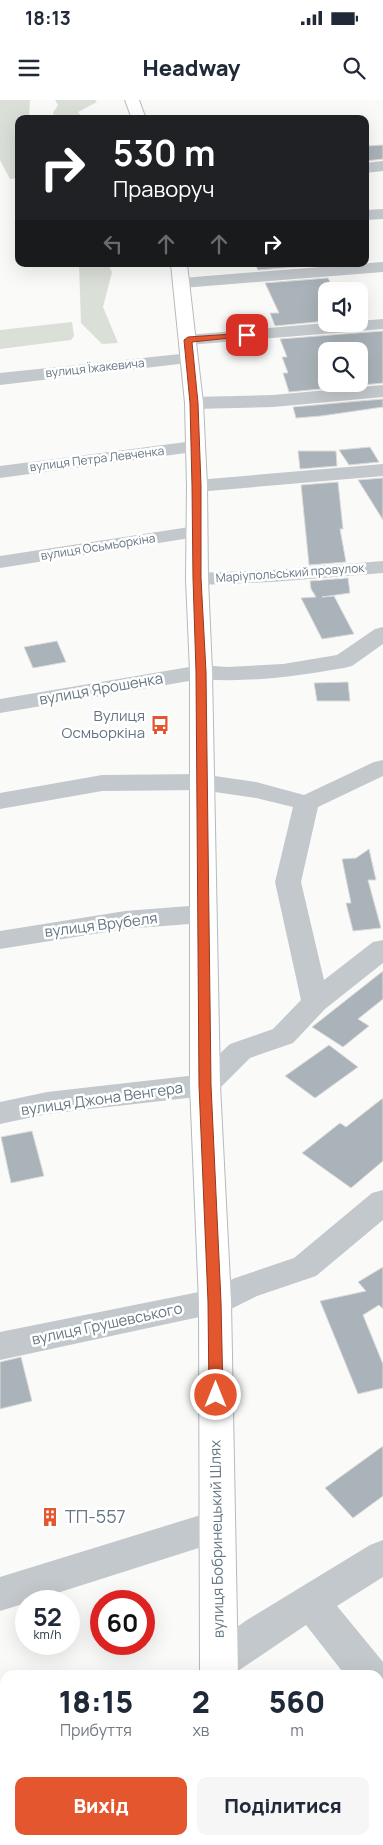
<!DOCTYPE html>
<html lang="uk">
<meta charset="utf-8">
<style>
:root{--surface:#fff;--page:#f6f6f7;--text:#1f2937;--muted:#747a83;--accent:#e4572e}
body{margin:0;font-family:Manrope,sans-serif;background:var(--page);color:var(--text);height:100vh;display:flex;flex-direction:column;font-size:19px;white-space:nowrap}
*{box-sizing:border-box;margin:0}
p{font-size:16px;color:var(--muted)}
.icon{flex:none;width:28px;height:28px;fill:none;stroke:currentColor;stroke-width:2;stroke-linecap:round;stroke-linejoin:round}
.map{position:relative;flex:1;overflow:hidden}
.side{position:absolute;left:0px;top:1570px;width:384px;height:175px;display:flex;flex-direction:column;background:var(--surface);border-radius:15px 15px 0 0;box-shadow:0 5px 20px #0002}
.side>*{flex:none}
.banner{position:absolute;left:15px;top:15px;width:354px;height:152px;border-radius:10px;box-shadow:0 5px 20px #0002;background:#202124;color:#fff;overflow:hidden}
.tools{position:absolute;left:318px;top:182px;display:grid;gap:10px}
.tools a{display:grid;place-items:center;width:50px;height:50px;border-radius:10px;background:var(--surface);box-shadow:0 5px 20px #0002;font-size:25px}
.speed{position:absolute;left:15px;top:1490px;display:flex;gap:10px;font-size:25px;font-weight:700;text-align:center}
.speed>*{display:grid;place-content:center;width:65px;height:65px;border-radius:50%;background:var(--surface);box-shadow:0 5px 20px #0002;line-height:1}
.speed small{font-size:12px;font-weight:400}
.speed .limit{border:8px solid #d22;background:#fff;color:#111}
.pin{position:absolute;display:grid;place-items:center;width:42px;height:42px;color:#fff;margin:-21px;border-radius:10px;box-shadow:0 2px 8px #0006}
.me{position:absolute;width:55px;margin:-28px;rotate:0deg;stroke-linejoin:round;filter:drop-shadow(0 0 4px #0008)}
.turn{display:flex;align-items:center;gap:18px;height:105px;padding:0 15px;font-size:22px}
.turn .icon{width:65px;height:65px;stroke-width:2.5}
.turn b{display:block;font-size:35px;line-height:42px}
.lanes{display:flex;align-items:center;height:48px;padding:0 15px;background:#0003;justify-content:center;gap:25px;direction:ltr}
.lanes .off{opacity:.35}
.eta{display:flex;justify-content:space-evenly;align-items:center;height:85px;text-align:center}
.eta b{font-size:30px;font-weight:800;line-height:35px}
.cta{display:flex;gap:10px;margin-top:auto;padding:10px 15px}
.cta a{flex:1;height:58px;border-radius:10px;background:var(--accent);color:#fff;font-size:20px;font-weight:800;line-height:58px;text-align:center}
.cta a+a{background:var(--page);color:var(--text)}
.status{display:flex;justify-content:space-between;align-items:center;height:35px;padding:0 25px;background:var(--surface);direction:ltr}
.status svg{height:14px;fill:currentColor}
header{display:flex;justify-content:space-between;align-items:center;height:65px;padding:0 15px;background:var(--surface);font-size:22px;font-weight:800}
.map>svg:first-child{display:block}
.green{fill:#dadfd7}
.building{fill:#aab3b9;stroke:#dcdcda;fill-rule:evenodd}
.lines{fill:none;stroke-linecap:round;stroke-linejoin:round}
.major-casing{stroke:#b5babe;stroke-width:2}
.minor{fill:#c3c8cc;fill-rule:evenodd}
.major{fill:#fff;fill-rule:evenodd}
.route{fill:#e4572e;stroke:#94391e}
.labels{text-anchor:middle;stroke-width:5;stroke-linejoin:round;paint-order:stroke}
.far-street-label{font-size:12px;fill:#657683;stroke:#fff}
.street-label{font-size:15px;fill:#657683;stroke:#fff}
.poi-label{font-size:15px;fill:#657683;stroke:#fff;text-anchor:end}
.near-poi-label{font-size:18px;fill:#657683;stroke:#fff;text-anchor:start}
</style>
<div class="status"><b>18:13</b><svg viewBox="0 0 49 12"><path d="M0 12V9h3v3zM5 12V6h3v6zM10 12V3h3v9zM15 12V0h3v12zM26 1h20v11H26zM47 4h2v5h-2z"/></svg></div>
<header><svg class="icon" aria-label="menu" viewBox="0 0 24 24"><path d="M4 6h16M4 12h16M4 18h16"/></svg>Headway<svg class="icon" aria-label="search" viewBox="0 0 24 24"><circle cx="10" cy="10" r="6"/><path d="M15 15l6 6"/></svg></header>
<div class="map">
<svg width="383" height="1745" viewBox="0 0 383 1745">
<rect width="100%" height="100%" fill="#fafaf8"/>
<path class="green" d="M0 0H30L29 19H19V78L10 79 0 60Z
M55 0H95L97 2 78 12 85 19H56L53 13 58 5Z
M79 164H108L112 172 103 207 118 243 102 244 81 223Z
M72 222 74 236 71 240 0 249V230Z"/>
<path class="building" d="M383 45V59L365 61V46Z
M255 164H319L320 165 258 170Z
M328 178 332 186 326 187V221L275 226 270 213H279L265 183Z
M383 231V283L289 292 283 273H288L282 257H287L280 239ZM326 251H359V284H326Z
M383 299V307L321 316 296 318 293 307Z
M370 347 379 362 349 365 339 350Z
M298 351H336L337 366 300 369Z
M383 378V420L358 380Z
M338 382 343 429H340L346 462 309 465 301 385Z
M348 478 350 493 322 497 334 496 354 534 322 539 301 498 316 497 311 489 310 481Z
M57 541 66 562 33 568 24 547Z
M348 582 350 601H317L314 583Z
M369 749 376 780H368L381 828 353 831 346 803H351L342 759 356 758Z
M383 871V899L358 919 369 926 343 947 312 927Z
M329 945 358 967 315 998 285 976Z
M383 998V1061L351 1088 302 1053 340 1023 346 1027Z
M32 1031 44 1076 11 1083 1 1037Z
M383 1167V1209L379 1205 363 1215 383 1264V1288L358 1294 320 1201 366 1191 358 1182Z
M21 1257 32 1301 0 1309V1262Z
M383 1346V1396L353 1418 325 1388Z"/>
<g class="lines">
<g class="major-casing">
<path id="major" d="M125 0H139L146 19H132Z
M171 164H187L203 303 207 386 208 479 212 572 220 985 231 1202 238 1575H200L199 1202 190 985V572L186 479 187 386 185 303Z
M205 1740H245L246 1745H206Z"/>
</g>
<path class="minor" d="M383 61V71L365 73V63Z
M383 109V119L365 120V110Z
M383 162V172L182 188 176 187 174 183 176 179 182 178Z
M383 219V229L188 245 182 244 179 240 182 236 188 235 326 223 359 224V221Z
M190 253 196 254 199 258 196 262 0 285V273Z
M383 285V297L273 307 194 309 187 307 185 303 187 299 194 297 273 295Z
M194 341 201 343 204 347 201 351 0 378V366Z
M383 364V376L197 392 190 390 187 386 190 382 197 380Z
M196 426 203 428 206 432 203 436 0 468V456Z
M383 461V473L272 482 197 485 189 484 186 479 189 474 197 473 272 470Z
M383 527V544L352 566 344 568C296 576 250 583 201 579L0 613V599L201 565 227 567 283 564 337 555 375 529Z
M383 660V676L318 707 301 782 324 880 373 842 383 840V863L325 909 293 943 250 958 215 993 205 996 47 1014 0 1024V1002L47 992 197 975 230 944 273 929 301 900 275 782 293 707 256 698 201 690 102 691 0 709V693L102 675 201 674 256 682 304 695 374 662Z
M202 805 211 808 215 814 211 820 202 823 125 829 0 849V831L125 811Z
M383 1090V1120L316 1176 257 1196 227 1211 0 1260V1232L209 1190 235 1178 294 1158 372 1093Z
M217 1410 230 1414 235 1426 230 1438 32 1501H26V1503L0 1511V1477Z
M383 1440V1477L337 1506 383 1562V1588L379 1590V1575H345L306 1525 232 1575H206L200 1562 206 1549 247 1520 370 1445Z"/>
<use href="#major" class="major"/>
</g>
<path class="route" d="M247 233 251 235 250 236 192 242 198 303 201 386V478L206 572 211 985 221 1202 223 1295 221 1299 216 1301 211 1299 209 1295 208 1202 199 985 196 572 193 478 192 386 190 303 184 240 188 237Z"/>
<defs>
<g id="bus-bare" transform="scale(1.5)"><path d="M-5-6H5V4H4V6H2V4H-2V6H-4V4H-5ZM-3.5-4V0h7V-4ZM-3.5 1.2v1.5H-2V1.2ZM2 1.2v1.5H3.5V1.2Z" fill="#e4572e" stroke="#fff" stroke-width="2.5" paint-order="stroke"/></g>
<g id="building-bare" transform="scale(1.5)"><path d="M-4-6H4V6H1V3H-1V6H-4ZM-2.5-4.3h1.7v1.8h-1.7ZM.8-4.3h1.7v1.8H.8ZM-2.5-1h1.7V.8h-1.7ZM.8-1h1.7V.8H.8Z" fill="#e4572e" stroke="#fff" stroke-width="2.5" paint-order="stroke"/></g>
</defs>
<g fill-rule="evenodd">
<use href="#bus-bare" x="160" y="625"/>
<use href="#building-bare" x="50" y="1417"/>
</g>
<g class="labels">
<g class="far-street-label">
<text transform="translate(95 268) rotate(-6)" y="4">вулиця Їжакевича</text>
<text transform="translate(97 359) rotate(-7)" y="4">вулиця Петра Левченка</text>
<text transform="translate(98 447) rotate(-9)" y="4">вулиця Осьмьоркіна</text>
<text transform="translate(290 473) rotate(-4)" y="4">Маріупольський провулок</text>
</g>
<g class="street-label">
<text transform="translate(101 589) rotate(-10)" y="5">вулиця Ярошенка</text>
<text transform="translate(101 825) rotate(-7)" y="5">вулиця Врубеля</text>
<text transform="translate(102 999) rotate(-8)" y="5">вулиця Джона Венгера</text>
<text transform="translate(107 1224) rotate(-12)" y="5">вулиця Грушевського</text>
<text transform="translate(217 1439) rotate(-91)" y="5">вулиця Бобринецький Шлях</text>
</g>
<g class="poi-label">
<text x="145" y="621">Вулиця<tspan x="145" dy="17">Осмьоркіна</tspan></text>
</g>
<g class="near-poi-label">
<text x="65" y="1423">ТП-557</text>
</g>
</g>
</svg>
<div class="tools">
<a><svg class="icon" aria-label="sound" viewBox="0 0 24 24"><path d="M4 9h4l5-4v14l-5-4H4zM17 9q2 3 0 6"/></svg></a>
<a><svg class="icon" aria-label="search" viewBox="0 0 24 24"><circle cx="10" cy="10" r="6"/><path d="M15 15l6 6"/></svg></a>
</div>
<div class="speed"><div>52<small>km/h</small></div><div class="limit">60</div></div>
<div class="pin" style="left:247px;top:235px;background:#d93025"><svg class="icon" aria-label="arrive" viewBox="0 0 24 24"><path d="M6 21V4h12l-3 4 3 4H6"/></svg></div>
<svg class="me" style="left:216px;top:1295px" viewBox="-20 -20 40 40"><circle r="17" fill="#e4572e" stroke="#fff" stroke-width="3"/><path d="M0-11L8 9 0 5-8 9z" fill="#fff"/></svg>
<div class="banner">
<div class="turn"><svg class="icon" aria-label="right" viewBox="0 0 24 24"><path d="M7 20v-9h11M14 6l5 5-5 5"/></svg><div><b>530 m</b>Праворуч</div></div>
<div class="lanes"><svg class="icon off" aria-label="left" viewBox="0 0 24 24"><path d="M17 20v-9H6M10 6l-5 5 5 5"/></svg><svg class="icon off" aria-label="ahead" viewBox="0 0 24 24"><path d="M12 20V5M6 11l6-6 6 6"/></svg><svg class="icon off" aria-label="ahead" viewBox="0 0 24 24"><path d="M12 20V5M6 11l6-6 6 6"/></svg><svg class="icon" aria-label="right" viewBox="0 0 24 24"><path d="M7 20v-9h11M14 6l5 5-5 5"/></svg></div>
</div>
<section class="side">
<div class="eta">
<div><b>18:15</b><p>Прибуття</p></div>
<div><b>2</b><p>хв</p></div>
<div><b>560</b><p>m</p></div>
</div>
<div class="cta"><a>Вихід</a><a>Поділитися</a></div>
</section>
</div>
